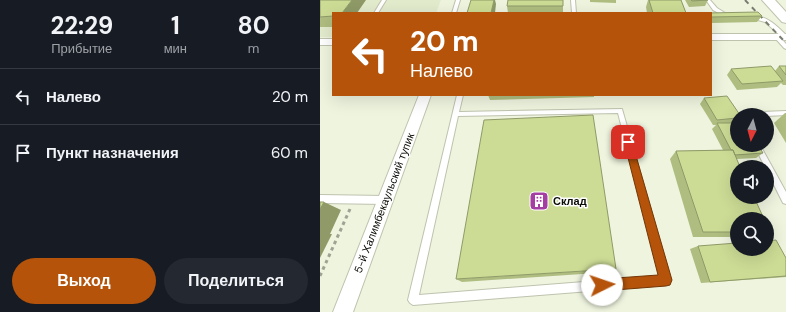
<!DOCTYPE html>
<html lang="ru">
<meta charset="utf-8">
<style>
:root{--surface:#171b24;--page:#242831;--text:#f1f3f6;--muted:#9ea1a6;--line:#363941;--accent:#b45309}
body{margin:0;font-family:"DM Sans",sans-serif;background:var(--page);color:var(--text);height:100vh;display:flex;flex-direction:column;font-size:15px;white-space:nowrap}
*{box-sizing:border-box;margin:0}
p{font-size:13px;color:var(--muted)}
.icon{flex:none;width:22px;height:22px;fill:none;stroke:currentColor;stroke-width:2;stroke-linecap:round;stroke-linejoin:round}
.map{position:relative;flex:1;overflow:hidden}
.panel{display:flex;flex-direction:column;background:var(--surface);width:320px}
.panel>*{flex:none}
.top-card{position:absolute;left:12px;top:12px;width:380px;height:84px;border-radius:0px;box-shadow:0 4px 16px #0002;background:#b45309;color:#fff;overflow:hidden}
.needle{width:26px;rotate:186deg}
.buttons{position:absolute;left:410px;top:108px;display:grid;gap:8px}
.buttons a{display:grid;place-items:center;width:44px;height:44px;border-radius:50%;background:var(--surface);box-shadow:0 4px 16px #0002;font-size:20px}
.pin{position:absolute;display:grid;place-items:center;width:34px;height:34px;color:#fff;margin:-17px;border-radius:8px;box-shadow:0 2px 6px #0006}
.me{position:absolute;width:44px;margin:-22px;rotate:86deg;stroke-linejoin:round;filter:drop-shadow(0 0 3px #0008)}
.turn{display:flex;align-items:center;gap:14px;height:84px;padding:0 12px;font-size:18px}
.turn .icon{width:52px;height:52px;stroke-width:2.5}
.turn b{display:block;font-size:28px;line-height:34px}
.eta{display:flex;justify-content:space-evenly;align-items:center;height:68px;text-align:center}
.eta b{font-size:24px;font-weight:700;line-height:28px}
.button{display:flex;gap:8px;margin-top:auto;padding:8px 12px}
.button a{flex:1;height:46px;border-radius:24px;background:var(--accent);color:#fff;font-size:16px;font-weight:700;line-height:46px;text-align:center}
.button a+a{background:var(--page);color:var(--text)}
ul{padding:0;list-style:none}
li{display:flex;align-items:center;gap:12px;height:56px;padding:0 12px;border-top:1px solid var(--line)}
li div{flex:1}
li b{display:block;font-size:15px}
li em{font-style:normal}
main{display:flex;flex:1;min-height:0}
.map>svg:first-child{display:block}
.built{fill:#e3ebcd}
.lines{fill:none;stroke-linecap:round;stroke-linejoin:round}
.lane-casing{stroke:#bec3ae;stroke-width:2}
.street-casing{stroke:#bec3ae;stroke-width:2}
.secondary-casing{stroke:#bec3ae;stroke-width:2}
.path{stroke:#9fa393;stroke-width:3;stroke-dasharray:3.5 3.5;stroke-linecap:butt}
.lane{fill:#fff;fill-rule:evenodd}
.street{fill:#fff;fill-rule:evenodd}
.secondary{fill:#fff;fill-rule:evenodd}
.rail{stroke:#787c6e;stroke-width:2;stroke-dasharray:5 5;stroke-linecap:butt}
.wall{fill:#afbd80}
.shaded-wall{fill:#8f9a68}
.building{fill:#ccdc95;stroke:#8f9a68}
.route{fill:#b45309;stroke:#753606}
.labels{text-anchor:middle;stroke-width:3;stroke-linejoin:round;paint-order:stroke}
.poi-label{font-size:11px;font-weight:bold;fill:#0b0c06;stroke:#fff;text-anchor:start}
.street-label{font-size:11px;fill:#0b0c06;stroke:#fff}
</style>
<main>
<section class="panel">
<div class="eta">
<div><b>22:29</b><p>Прибытие</p></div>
<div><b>1</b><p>мин</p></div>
<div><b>80</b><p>m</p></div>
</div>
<ul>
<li><svg class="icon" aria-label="left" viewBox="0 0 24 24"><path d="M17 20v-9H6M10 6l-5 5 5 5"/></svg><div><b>Налево</b></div><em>20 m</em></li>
<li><svg class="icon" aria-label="arrive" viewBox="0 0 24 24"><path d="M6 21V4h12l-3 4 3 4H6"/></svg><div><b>Пункт назначения</b></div><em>60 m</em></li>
</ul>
<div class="button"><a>Выход</a><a>Поделиться</a></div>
</section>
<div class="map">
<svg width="466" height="312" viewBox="0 0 466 312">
<rect width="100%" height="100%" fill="#eef4de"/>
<path class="built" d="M0 0H121L116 13H13V37H0Z"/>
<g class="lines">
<g class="lane-casing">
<path id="lane" d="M62 0H66L58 13H54Z
M136 0H140L136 13H132Z
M251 0H255L256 13H252Z
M386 0H390L397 8 410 16 406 17 393 10Z
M431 16C446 15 456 25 466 35V38H463L445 22 431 18Z
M455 36H459L466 44V49L464 48 455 38Z
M137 95H143L139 112 302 109 351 280 349 283 346 285 93 305 90 303 88 300ZM298 113 340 276 99 295 138 116Z
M466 111V115L447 116V115H420L423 113Z
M434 145H440L466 192V204L463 203 447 171V167H445Z
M0 195 65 196 68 197 69 200 68 203 65 204 0 203Z"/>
</g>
<g class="street-casing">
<path id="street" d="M391 34H466V40H391Z
M0 39H13V45H0Z
M99 95H111L33 312H13Z"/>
</g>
<g class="secondary-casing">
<path id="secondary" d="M442 0H455L466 12V23L462 22Z"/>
</g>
<path class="path" d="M0 276 30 209"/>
<use href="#lane" class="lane"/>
<use href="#street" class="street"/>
<use href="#secondary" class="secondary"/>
<path class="rail" d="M425 0 466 43"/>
</g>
<path class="wall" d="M0 0 13 13V27H0Z
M270 0H296V3L270 2Z
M328 0H361L366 13H327L326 7Z
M365 0H388L385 6 369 7Z
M187 6H243V13H188Z
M387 13 442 16 437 22 391 23V13Z
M459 66H466V85H463L461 83 457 87 417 90 407 75 411 69 455 71Z
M168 95H274V97L170 100Z
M384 98 417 115V122L443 153 436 158 417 159V237H373L350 159 356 151 403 150 392 129 396 125H393L380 104Z
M465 113H466V143L454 123Z
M378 246 466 258V277L381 283 370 249Z
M296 269 292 272 142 282 136 279Z"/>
<path class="shaded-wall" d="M32 0H46L37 13H22Z
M174 0H175L176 4 175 13H171Z
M4 202 21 210 10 234H12L0 258V209Z"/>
<path class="building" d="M0 0H32L22 13H13V16L0 17Z
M151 0H174L171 13H147Z
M188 0H243V6H187Z
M329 0H361L366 13H333Z
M371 0H388L372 1Z
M438 12 442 16 391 17V13H387Z
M451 66 463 81 422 84 411 69Z
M459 66H466V75Z
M407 96 420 115H417V118L397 120 384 98Z
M273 115 296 269 136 279 164 120Z
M397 123H417V145H438L443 153 415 155 413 150H411Z
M413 150 420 167H417V197H434L444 219H417V232H383L356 151Z
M0 202H4L0 209Z
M447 225 450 231H447Z
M456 240 466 258V276L390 282 378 246 417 243V249H447V241Z"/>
<path class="route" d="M308 138 312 142 352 280 350 285 346 286 282 291 278 290 276 285 278 281 282 279 338 275 304 142Z"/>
<defs>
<g id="building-square" transform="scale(1)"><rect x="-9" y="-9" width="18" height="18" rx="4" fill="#a43ea2" stroke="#fff"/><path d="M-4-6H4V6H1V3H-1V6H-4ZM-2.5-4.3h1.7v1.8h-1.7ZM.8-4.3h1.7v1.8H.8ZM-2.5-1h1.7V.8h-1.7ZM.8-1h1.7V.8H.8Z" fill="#fff"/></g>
</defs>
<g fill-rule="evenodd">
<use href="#building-square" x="219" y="201"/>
</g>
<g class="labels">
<g class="poi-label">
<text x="233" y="205">Склад</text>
</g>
<g class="street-label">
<text transform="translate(64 203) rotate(-69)" y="4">5-й Халимбекаульский тупик</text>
</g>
</g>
</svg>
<div class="buttons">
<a><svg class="needle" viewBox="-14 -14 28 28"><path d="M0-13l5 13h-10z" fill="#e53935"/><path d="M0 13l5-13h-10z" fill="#9ea1a6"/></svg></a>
<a><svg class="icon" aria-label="sound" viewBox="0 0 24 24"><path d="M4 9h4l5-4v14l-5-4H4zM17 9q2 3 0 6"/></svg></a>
<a><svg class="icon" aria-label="search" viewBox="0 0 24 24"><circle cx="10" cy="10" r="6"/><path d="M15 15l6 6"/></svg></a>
</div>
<div class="pin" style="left:308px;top:142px;background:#d93025"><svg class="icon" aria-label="arrive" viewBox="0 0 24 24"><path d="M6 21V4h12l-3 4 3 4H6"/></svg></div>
<svg class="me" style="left:282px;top:285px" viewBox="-20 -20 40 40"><circle r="19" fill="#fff"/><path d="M0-13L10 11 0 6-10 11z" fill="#b45309"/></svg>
<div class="top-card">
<div class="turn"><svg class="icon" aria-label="left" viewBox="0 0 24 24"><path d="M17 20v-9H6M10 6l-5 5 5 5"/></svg><div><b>20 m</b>Налево</div></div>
</div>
</div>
</main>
